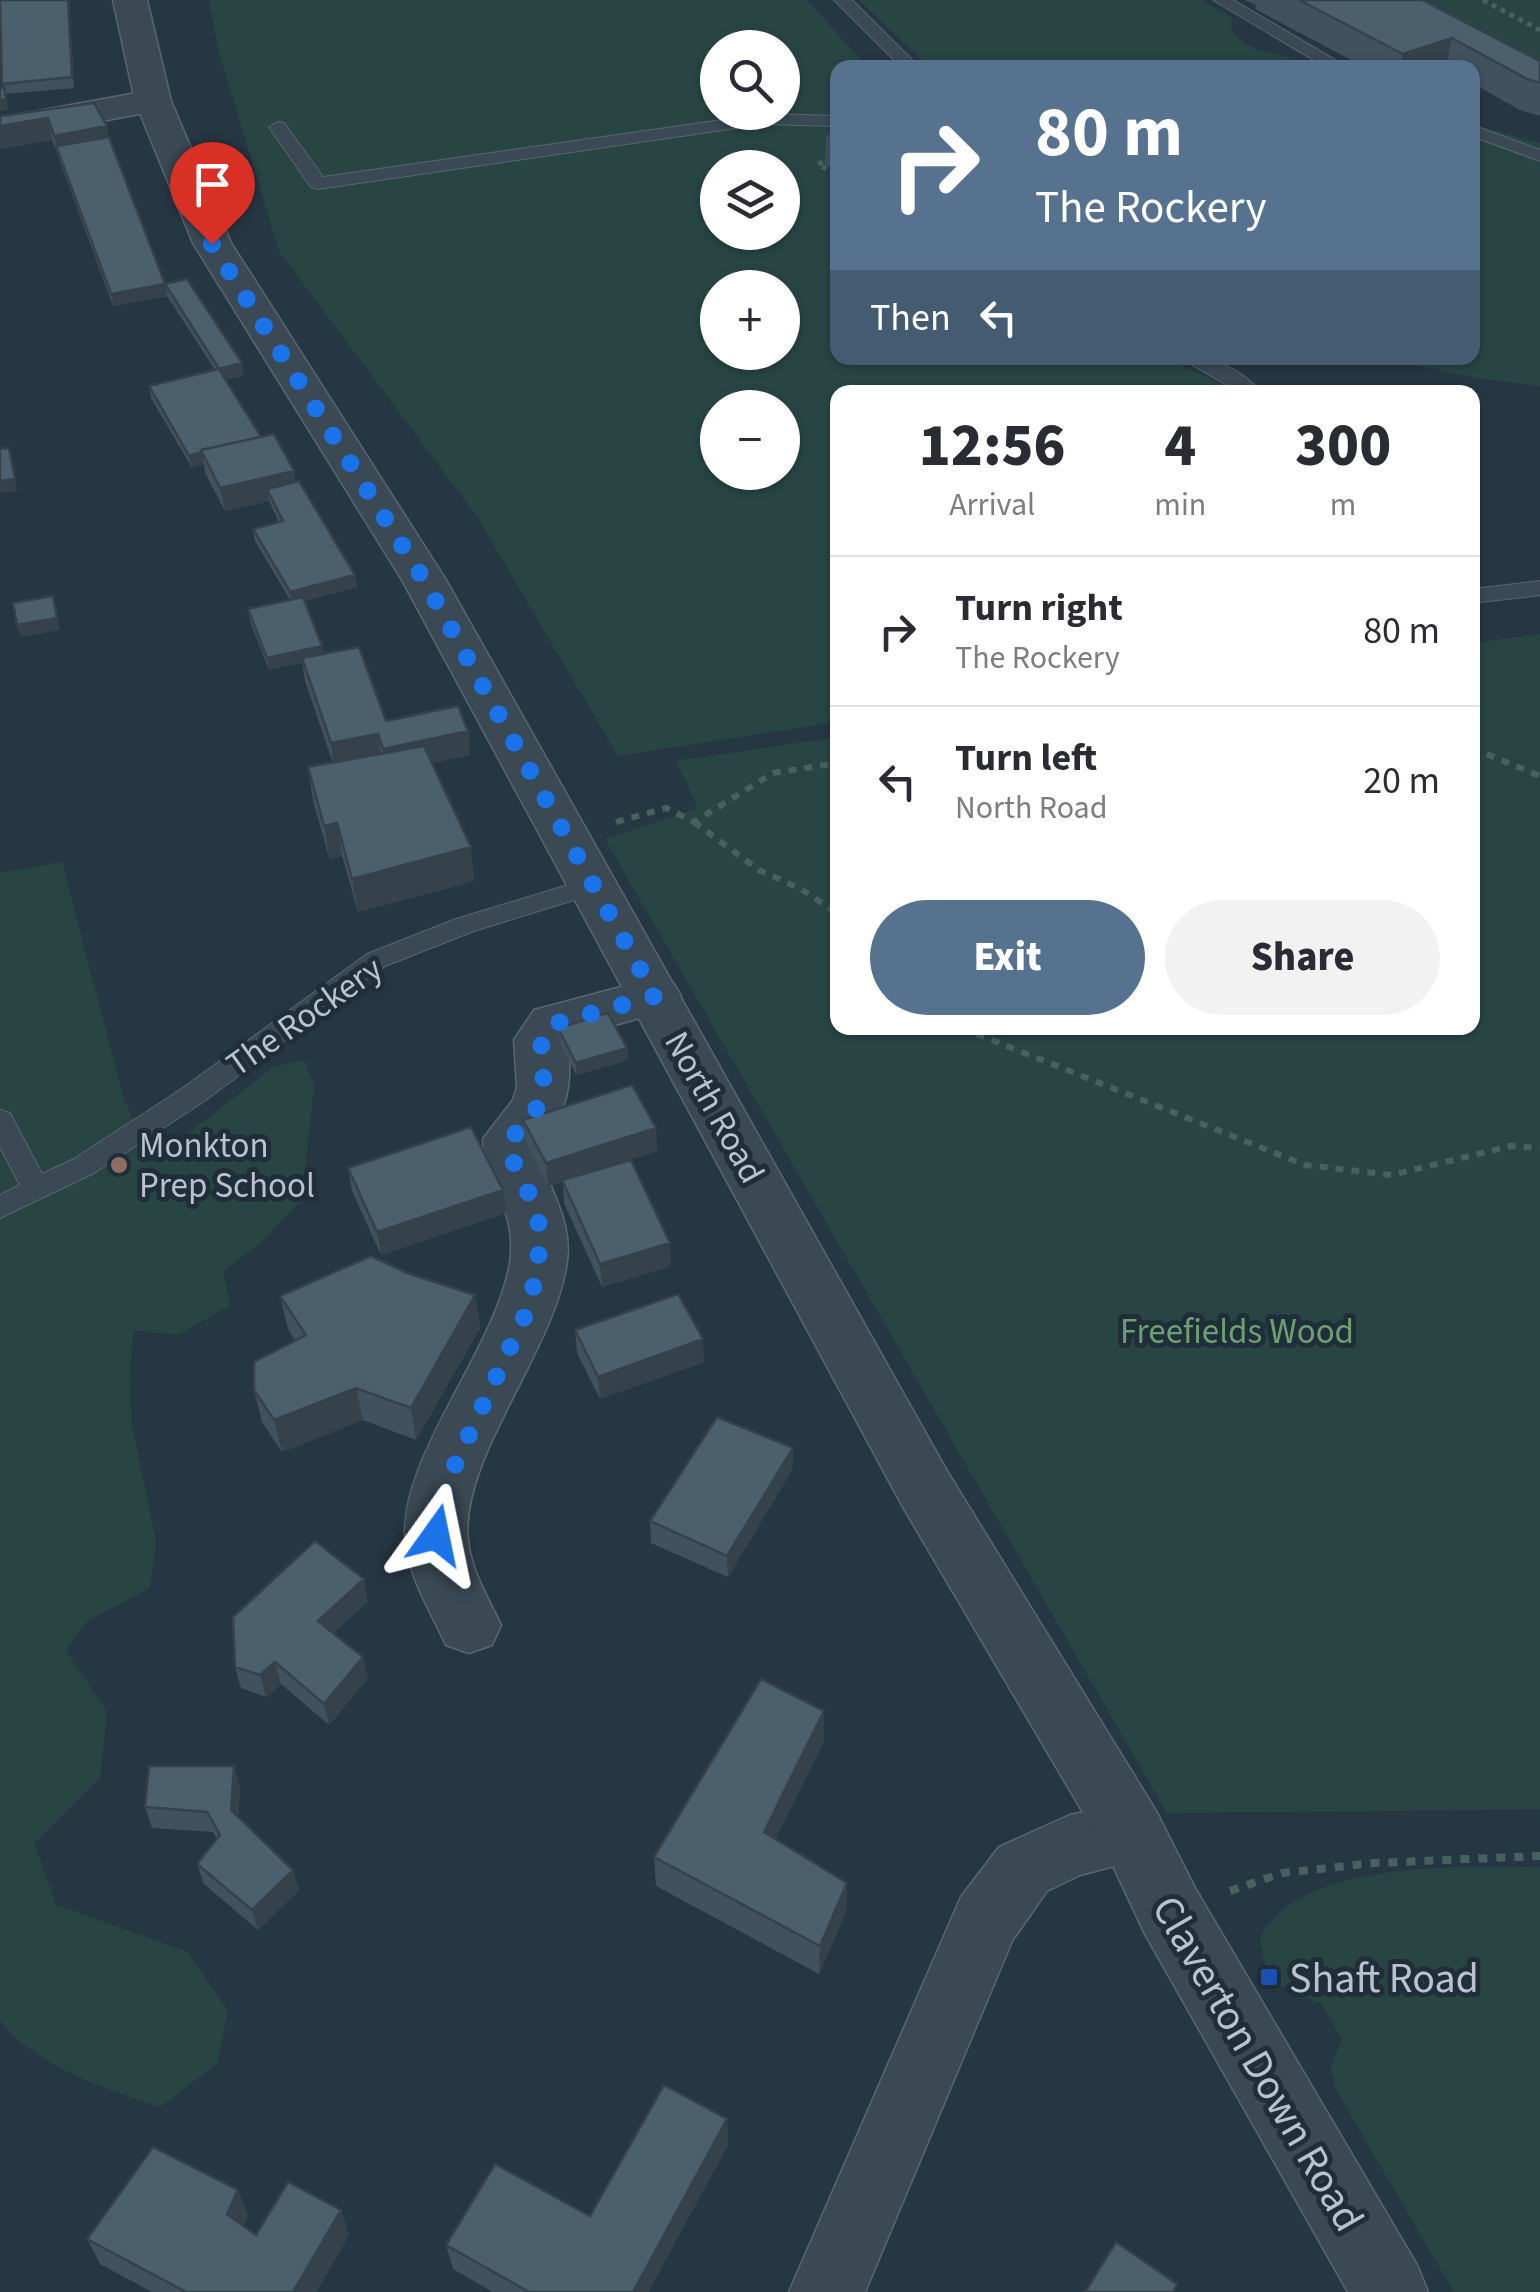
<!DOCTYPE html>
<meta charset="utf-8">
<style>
:root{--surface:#fff;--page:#f2f2f3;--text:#2b2b33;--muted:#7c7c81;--line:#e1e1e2;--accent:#57728e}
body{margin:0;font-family:"Source Sans 3",sans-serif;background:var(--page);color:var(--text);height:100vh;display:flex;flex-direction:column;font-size:38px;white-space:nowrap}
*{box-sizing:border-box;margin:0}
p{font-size:32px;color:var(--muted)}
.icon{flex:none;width:55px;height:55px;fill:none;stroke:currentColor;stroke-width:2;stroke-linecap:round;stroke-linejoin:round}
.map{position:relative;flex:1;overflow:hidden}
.sheet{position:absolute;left:830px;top:385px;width:650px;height:650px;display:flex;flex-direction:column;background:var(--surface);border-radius:20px;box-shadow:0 2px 8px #0004}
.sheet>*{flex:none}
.hud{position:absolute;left:830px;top:60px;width:650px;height:305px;border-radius:20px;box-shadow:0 2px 8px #0004;background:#57728e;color:#fff;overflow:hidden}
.tools{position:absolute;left:700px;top:30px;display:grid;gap:20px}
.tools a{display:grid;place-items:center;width:100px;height:100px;border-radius:50%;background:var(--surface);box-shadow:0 2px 8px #0004;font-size:50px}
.pin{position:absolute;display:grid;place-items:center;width:85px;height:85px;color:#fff;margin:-102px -42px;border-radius:50% 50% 50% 0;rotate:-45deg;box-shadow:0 0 10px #0007}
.pin .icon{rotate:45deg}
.me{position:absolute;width:110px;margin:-55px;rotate:12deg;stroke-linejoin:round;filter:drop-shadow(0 0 8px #0008)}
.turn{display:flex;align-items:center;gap:35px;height:210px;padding:0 40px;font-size:45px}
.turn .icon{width:130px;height:130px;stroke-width:2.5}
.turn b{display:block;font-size:70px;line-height:85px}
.then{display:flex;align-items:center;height:95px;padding:0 40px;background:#0003;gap:20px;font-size:38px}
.eta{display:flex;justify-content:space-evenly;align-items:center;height:170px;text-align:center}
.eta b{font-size:60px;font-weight:800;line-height:70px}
.button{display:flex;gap:20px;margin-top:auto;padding:20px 40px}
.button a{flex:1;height:115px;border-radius:60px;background:var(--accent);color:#fff;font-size:40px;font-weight:800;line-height:115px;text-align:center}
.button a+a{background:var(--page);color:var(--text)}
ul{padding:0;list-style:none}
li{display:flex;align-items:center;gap:30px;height:150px;padding:0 40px;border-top:2px solid var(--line)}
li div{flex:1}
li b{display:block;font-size:38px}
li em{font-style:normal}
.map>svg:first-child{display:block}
.green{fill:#284544;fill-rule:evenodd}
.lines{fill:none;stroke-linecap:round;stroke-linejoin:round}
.service-casing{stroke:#596671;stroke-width:2}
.minor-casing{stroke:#596671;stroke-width:3}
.tertiary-casing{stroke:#596671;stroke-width:3}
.path-far2{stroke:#466160;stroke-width:5;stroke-dasharray:5 5;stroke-linecap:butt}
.path-far1{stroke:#466160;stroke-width:6;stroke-dasharray:8 8;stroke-linecap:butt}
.path{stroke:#466160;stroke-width:8;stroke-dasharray:9 9;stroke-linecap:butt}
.service{fill:#3a4954;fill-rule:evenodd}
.minor{fill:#3a4954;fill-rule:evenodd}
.tertiary{fill:#3a4954;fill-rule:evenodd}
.wall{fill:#41525e}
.shaded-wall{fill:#35424c}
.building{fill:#4c5f6d;stroke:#35424c;stroke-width:2.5}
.route{stroke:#1a73e8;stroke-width:18;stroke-dasharray:0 32.4}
.education-dot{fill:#8d6e63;stroke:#1f2e39;stroke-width:4}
.transit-dot{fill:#1a4fb4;stroke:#1f2e39;stroke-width:4}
.labels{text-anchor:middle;stroke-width:10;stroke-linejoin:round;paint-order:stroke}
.street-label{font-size:35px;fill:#b8c3cd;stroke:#1f2e39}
.poi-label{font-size:35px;fill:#b8c3cd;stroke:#1f2e39;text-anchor:start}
.park-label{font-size:35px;fill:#6e9f72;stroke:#1f2e39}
.near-poi-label{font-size:42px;fill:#b8c3cd;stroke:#1f2e39;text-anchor:start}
.near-street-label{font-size:42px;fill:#b8c3cd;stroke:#1f2e39}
</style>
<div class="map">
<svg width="1540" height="2292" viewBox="0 0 1540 2292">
<rect width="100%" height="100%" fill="#263744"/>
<path class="green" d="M209 0H807L867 67 838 68V358H1166L1239 392H838L837 722 618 756 476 515 279 251 218 49ZM718 48H782V112H718ZM718 168H782V232H718ZM718 288H782V352H718ZM718 408H782V472H718Z
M859 0H1202L1232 18 1231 29C1250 59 1290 51 1318 67H929Z
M1405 0H1540V96Z
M1487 129 1540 143V386L1477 378 1380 358H1472L1473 136Z
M1540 634V1809L1167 1813 605 839 698 808 676 761 837 737 838 1028H1472L1473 643Z
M62 862 122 1093 151 1163 273 1067 304 1060 314 1085 302 1200 264 1239 223 1272 230 1305 178 1335 134 1330 129 1378 132 1426 156 1541 150 1588 86 1622 66 1651 107 1712 100 1777 34 1843 56 1905 188 1952 228 2011 217 2064 160 2107C111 2091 30 2064 0 2020V873Z
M1540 1867V2292H1454L1335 2088 1331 2066 1342 2039 1321 2003C1284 1991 1264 1980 1260 1938 1299 1859 1465 1867 1540 1867Z"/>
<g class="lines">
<g class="service-casing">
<path id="service" d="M834 0H852L920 68H902Z
M1213 0H1233L1349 68H1327Z
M764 114 838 116V126L764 124 318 189 311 187 269 127 278 122 284 123 323 177Z
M1472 125 1540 150V161L1472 136Z
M1180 358C1211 356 1240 368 1261 392H1239Z
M1540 581V595L1472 603V589Z
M594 877 603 879 607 885 603 891 474 931 385 966 203 1102 94 1173 0 1218V1195L20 1185 0 1147V1110L10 1113 42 1174 74 1159 183 1088 367 954 456 919Z"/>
</g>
<g class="minor-casing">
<path id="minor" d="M153 90 166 93 171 101 166 109 0 140V118Z
M655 978 673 983 681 996 673 1009 571 1037 568 1042C571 1090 570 1106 538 1144 544 1186 573 1215 567 1261 556 1349 459 1459 468 1540 471 1570 488 1598 501 1625L492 1645 469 1653 446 1645C432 1614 411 1581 406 1546 394 1463 495 1352 510 1263 518 1208 485 1186 483 1139L513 1100 517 1087 514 1040 534 1010Z
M1132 1802 1156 1811 1166 1833 1156 1855 1080 1875 1047 1891 1012 1941 865 2292H789L961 1897 999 1847 1070 1815Z"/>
</g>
<g class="tertiary-casing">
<path id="tertiary" d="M113 0H147L171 101 231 243 446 580 947 1471 1156 1811 1195 1888 1417 2265 1428 2292H1348L1145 1934 1108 1855 903 1507 402 580 193 243 135 101Z"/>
</g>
<path class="path-far2" d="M1483 0 1540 30
M832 158 818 164 838 175"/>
<path class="path-far1" d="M1472 748 1540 776
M616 822 666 808 694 822 773 773 838 763
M694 822 759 870 801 889 838 914
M962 1028 1305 1165 1392 1175 1511 1146 1540 1148"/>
<path class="path" d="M1230 1891 1282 1873 1374 1863 1540 1856"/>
<use href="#service" class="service"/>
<use href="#minor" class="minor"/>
<use href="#tertiary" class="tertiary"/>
</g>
<path class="wall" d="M0 0H69L74 88 5 94 8 110 2 84Z
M1245 0H1423L1540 61V116L1520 110 1472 83V68H1366L1255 9 1256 5Z
M94 103 165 284 244 375 226 380 261 437 296 482 355 575 357 587 304 601 322 646 323 654 386 721 468 731 470 755 431 763 474 881 358 912 342 856 330 860 313 801 308 767 333 763 305 681 302 662 269 670 250 621 248 609 290 600 255 541 253 529 279 522 269 501 225 511 205 473 204 464 192 468 151 398 149 386 215 370 167 296 113 306 52 140 0 149V116Z
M838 128V171L825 164 826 133Z
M558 1028 627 1048 628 1060 576 1075 559 1040Z
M523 1120 657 1151 616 1164 671 1266 602 1287 564 1203 563 1182 548 1186 526 1143Z
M348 1168 506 1213 381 1255 352 1191Z
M407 1273 475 1295 480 1328 416 1440 363 1420 282 1452 262 1422 254 1390 295 1341 288 1329 280 1296Z
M575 1330 704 1362 600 1399 577 1353Z
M793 1448 792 1470 728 1577 651 1543 650 1521Z
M368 1601 334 1633 368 1678 329 1725 281 1684 266 1697 241 1688 235 1667Z
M824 1711V1741L775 1839 847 1883 846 1912 819 1974 656 1886 654 1857Z
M240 1787 238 1817 299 1890 258 1930 204 1884 197 1864 217 1839 213 1832 152 1828 145 1807Z
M727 2119 728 2145 648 2292H493L453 2269 446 2245 590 2216Z
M341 2210 349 2235 316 2292H152L100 2264 87 2239 248 2215 243 2226 256 2235Z"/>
<path class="shaded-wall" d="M68 0H69L74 88 72 77Z
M1452 38 1446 68H1400L1403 54Z
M6 98 8 110 0 111V100Z
M48 118 52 140 0 149V126Z
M107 126 111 148 56 146 59 158 54 136Z
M165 284 167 296 113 306 111 294Z
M242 363 244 375 221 381 219 369Z
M9 448 17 491 0 493V481Z
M202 453 204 464 192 468 189 456Z
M294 471 298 494 267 489 269 501 225 511 220 488Z
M355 575 357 587 292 604 290 592Z
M53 596 60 630 20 637 17 625Z
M322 646 324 658 269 670 267 658Z
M468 731 470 755 386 772 383 749Z
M378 734 381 757 334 767 331 743Z
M337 823 342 856 330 860 324 826Z
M471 847 474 881 358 912 352 879Z
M627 1048 628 1060 576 1075V1063Z
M656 1128 657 1151 548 1186 546 1163Z
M503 1190 506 1213 381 1255 377 1232Z
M670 1243 671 1266 602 1287 600 1264Z
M475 1295 480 1328 416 1440 411 1408Z
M703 1339 704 1362 600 1399 598 1377Z
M356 1388 363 1420 282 1452 274 1420Z
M793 1448 792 1470 728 1577 727 1556Z
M364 1579 368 1601 323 1643 318 1621Z
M363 1657 368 1678 329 1725 324 1704Z
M275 1662 281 1684 266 1697 260 1675Z
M824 1711V1741L764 1861V1832Z
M234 1766 240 1787 237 1830 231 1810Z
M293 1870 299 1890 258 1930 252 1910Z
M847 1883 846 1912 819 1974 820 1946Z
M727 2119 728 2145 648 2292H633Z
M238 2190 248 2215 238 2238 227 2214Z
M341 2210 349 2235 316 2292H293Z"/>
<path class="building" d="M0 0H68L72 77 2 84Z
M1299 0H1422L1540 61V83L1527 79 1452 38 1403 54Z
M4 87 6 99 0 100V88Z
M94 103 107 126 54 136 48 118 0 126V116Z
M838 128V139L826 133Z
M109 137 165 284 111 294 56 146Z
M187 279 242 363 219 369 165 284Z
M219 369 261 437 201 450 202 452 189 456 149 386Z
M274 434 294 471 220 488 201 450Z
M9 448 15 479 0 481V449Z
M299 481 355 575 290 592 253 529 283 521 267 489Z
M53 596 57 618 17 625 13 603Z
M303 597 322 646 267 658 248 609Z
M359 647 386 721 458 706 468 731 383 749 378 734 331 743 302 658Z
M424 746 471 847 352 879 337 823 324 826 308 767Z
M608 1013 627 1048 576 1063 558 1028Z
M632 1085 656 1128 546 1163 523 1120Z
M471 1127 503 1190 377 1232 348 1168Z
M631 1160 670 1243 600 1264 562 1180Z
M371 1256 407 1273 475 1295 411 1408 356 1388 274 1420 254 1390V1362L306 1335 280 1296Z
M678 1294 703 1339 598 1377 575 1330Z
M717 1417 793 1448 727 1556 650 1521Z
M315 1541 364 1579 318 1621 363 1657 324 1704 275 1662 260 1675 235 1667 233 1617Z
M761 1679 824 1711 764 1832 847 1883 820 1946 654 1857Z
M149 1766H234L231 1810 293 1870 252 1910 197 1864 220 1835 207 1812 145 1807Z
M664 2085 727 2119 633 2292H529L446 2245 495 2164 590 2216Z
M153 2147 238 2190 227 2214 256 2235 288 2182 341 2210 293 2292H186L87 2239Z
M1116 2242 1177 2284 1173 2292H1085Z"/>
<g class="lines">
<path class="route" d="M212 244 424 580 655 996 553 1024 541 1040 544 1087 537 1108 510 1140V1155L532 1200 540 1228 538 1267 528 1309 447 1482 436 1535"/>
</g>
<circle class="education-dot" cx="119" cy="1165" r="10"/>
<rect class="transit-dot" x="1259" y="1967" width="20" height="20" rx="5"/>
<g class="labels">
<g class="street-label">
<text transform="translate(304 1016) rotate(-35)" y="12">The Rockery</text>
<text transform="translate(715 1107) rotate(61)" y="12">North Road</text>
</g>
<g class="poi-label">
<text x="139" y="1157">Monkton<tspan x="139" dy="40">Prep School</tspan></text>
</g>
<g class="park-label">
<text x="1237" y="1343">Freefields Wood</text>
</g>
<g class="near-poi-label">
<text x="1289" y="1992">Shaft Road</text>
</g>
<g class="near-street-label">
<text transform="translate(1259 2063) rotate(60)" y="15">Claverton Down Road</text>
</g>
</g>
</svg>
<div class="tools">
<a><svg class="icon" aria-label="search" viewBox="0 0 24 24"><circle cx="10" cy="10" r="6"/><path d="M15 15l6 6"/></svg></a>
<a><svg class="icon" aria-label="layers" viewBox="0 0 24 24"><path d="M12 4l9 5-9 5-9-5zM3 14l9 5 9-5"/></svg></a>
<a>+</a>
<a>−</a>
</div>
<div class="pin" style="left:212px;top:244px;background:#d93025"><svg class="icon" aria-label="arrive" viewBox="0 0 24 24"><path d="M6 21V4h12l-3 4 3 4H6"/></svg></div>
<svg class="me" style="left:436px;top:1535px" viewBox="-20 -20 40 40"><path d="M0-17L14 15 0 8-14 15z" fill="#1a73e8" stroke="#fff" stroke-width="4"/></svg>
<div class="hud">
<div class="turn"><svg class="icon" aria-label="right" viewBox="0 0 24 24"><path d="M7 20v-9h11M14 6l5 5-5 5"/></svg><div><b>80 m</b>The Rockery</div></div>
<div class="then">Then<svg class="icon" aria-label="left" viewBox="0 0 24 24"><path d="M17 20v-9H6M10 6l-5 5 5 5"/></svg></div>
</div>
<section class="sheet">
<div class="eta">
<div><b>12:56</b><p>Arrival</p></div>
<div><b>4</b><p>min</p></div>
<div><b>300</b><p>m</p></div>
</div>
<ul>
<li><svg class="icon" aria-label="right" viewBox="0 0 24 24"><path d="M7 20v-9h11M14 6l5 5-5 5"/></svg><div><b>Turn right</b><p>The Rockery</p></div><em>80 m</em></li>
<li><svg class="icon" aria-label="left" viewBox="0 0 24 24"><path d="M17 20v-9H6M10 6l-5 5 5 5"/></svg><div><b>Turn left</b><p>North Road</p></div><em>20 m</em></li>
</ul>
<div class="button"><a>Exit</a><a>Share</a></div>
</section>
</div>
